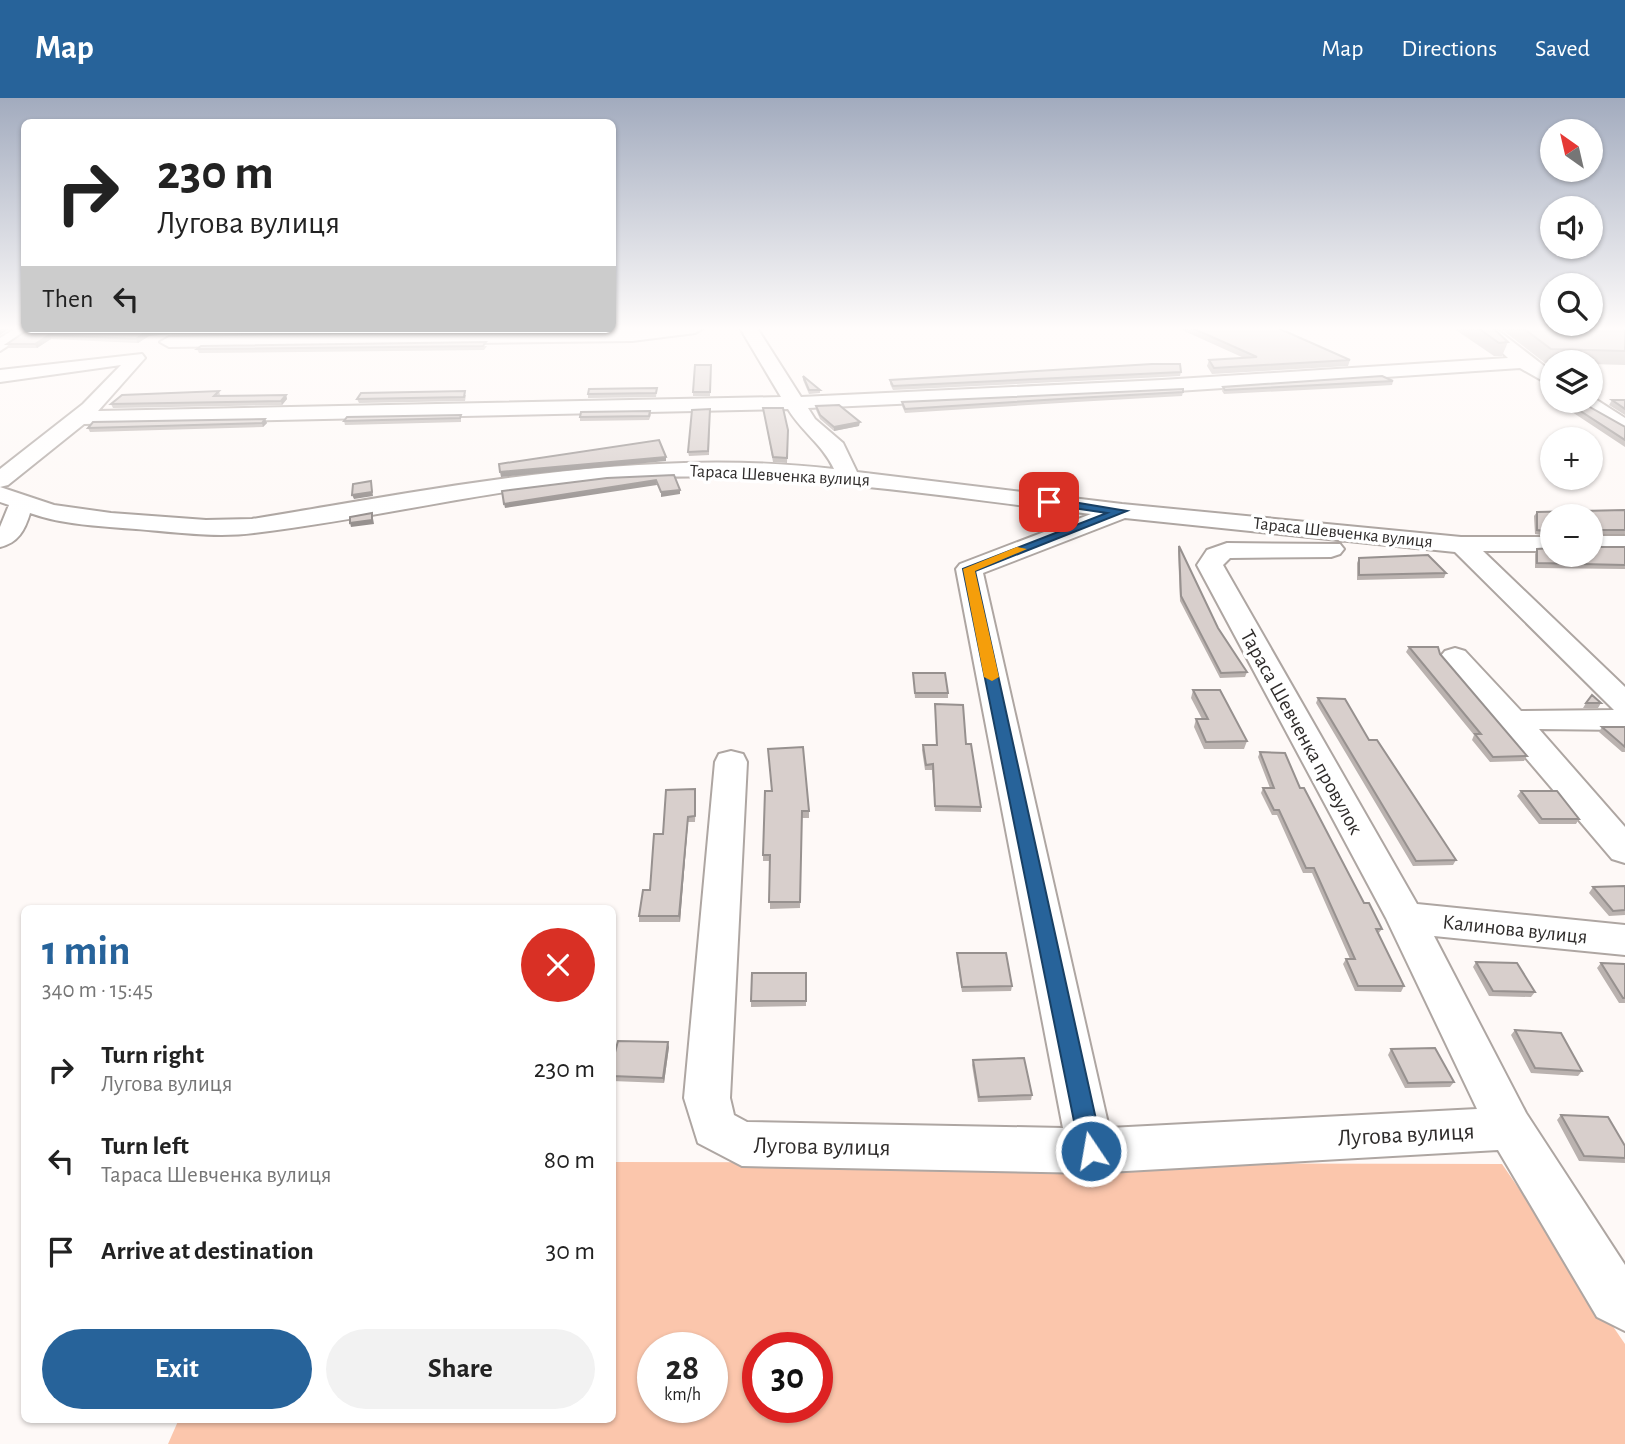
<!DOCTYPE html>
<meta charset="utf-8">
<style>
:root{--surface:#fff;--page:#f2f2f2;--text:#222;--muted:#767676;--accent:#27639a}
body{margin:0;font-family:"Alegreya Sans",sans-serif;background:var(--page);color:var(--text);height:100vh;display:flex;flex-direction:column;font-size:26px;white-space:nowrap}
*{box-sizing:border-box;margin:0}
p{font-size:23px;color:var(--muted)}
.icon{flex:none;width:38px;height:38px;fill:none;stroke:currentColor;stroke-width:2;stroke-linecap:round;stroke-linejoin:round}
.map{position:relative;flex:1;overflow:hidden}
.drawer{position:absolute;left:21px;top:807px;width:595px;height:518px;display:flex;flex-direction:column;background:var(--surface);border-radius:10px;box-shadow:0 2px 5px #0004}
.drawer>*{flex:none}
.hud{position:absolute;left:21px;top:21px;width:595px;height:214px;border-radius:10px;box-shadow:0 2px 5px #0004;background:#fff;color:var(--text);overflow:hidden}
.needle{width:46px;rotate:326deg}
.controls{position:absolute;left:1540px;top:21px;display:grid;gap:14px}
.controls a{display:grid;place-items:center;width:63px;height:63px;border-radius:50%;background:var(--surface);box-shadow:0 2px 5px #0004;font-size:35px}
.speed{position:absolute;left:637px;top:1234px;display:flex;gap:14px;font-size:35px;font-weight:700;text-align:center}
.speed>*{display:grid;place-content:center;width:91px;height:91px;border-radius:50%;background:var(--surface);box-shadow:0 2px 5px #0004;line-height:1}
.speed small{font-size:18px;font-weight:400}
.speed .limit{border:10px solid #d22;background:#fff;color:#111}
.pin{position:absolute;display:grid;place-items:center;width:60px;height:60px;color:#fff;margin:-30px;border-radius:14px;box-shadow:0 4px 10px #0006}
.me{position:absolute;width:77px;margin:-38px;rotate:348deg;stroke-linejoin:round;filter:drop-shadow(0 0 5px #0008)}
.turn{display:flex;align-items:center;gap:24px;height:147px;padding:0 21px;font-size:32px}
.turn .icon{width:91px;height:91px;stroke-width:2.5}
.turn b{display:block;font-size:49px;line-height:60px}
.then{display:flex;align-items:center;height:66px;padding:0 21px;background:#0003;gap:14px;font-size:26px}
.round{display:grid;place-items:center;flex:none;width:74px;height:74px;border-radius:37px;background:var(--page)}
.head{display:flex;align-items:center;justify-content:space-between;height:119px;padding:0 21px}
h1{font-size:42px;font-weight:700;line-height:52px;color:var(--accent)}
.action{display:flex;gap:14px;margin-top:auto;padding:14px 21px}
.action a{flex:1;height:80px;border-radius:42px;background:var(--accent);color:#fff;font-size:28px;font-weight:700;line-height:80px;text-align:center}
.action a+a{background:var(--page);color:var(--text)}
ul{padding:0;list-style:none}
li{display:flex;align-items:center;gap:21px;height:91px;padding:0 21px}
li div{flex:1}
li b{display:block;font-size:26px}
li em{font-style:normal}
header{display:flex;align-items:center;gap:42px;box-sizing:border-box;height:98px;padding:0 35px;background:var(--accent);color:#fff}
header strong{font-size:33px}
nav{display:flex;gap:38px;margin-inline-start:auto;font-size:24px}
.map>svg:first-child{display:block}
.green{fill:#fbc6ac;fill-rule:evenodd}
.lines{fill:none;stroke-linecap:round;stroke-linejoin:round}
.minor-casing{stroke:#aea6a2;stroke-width:4}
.minor{fill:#fff;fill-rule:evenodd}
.wall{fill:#bab2af}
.shaded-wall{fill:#97918f}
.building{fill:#d8cfcc;stroke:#97918f;stroke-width:2}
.route{fill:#27639a;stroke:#194064;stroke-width:2}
.slow{fill:#f59e0b}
.labels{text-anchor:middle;stroke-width:7;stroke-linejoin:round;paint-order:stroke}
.far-street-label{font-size:18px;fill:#2f2c2b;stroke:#fff}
.street-label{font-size:21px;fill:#2f2c2b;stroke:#fff}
.near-street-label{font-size:24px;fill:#2f2c2b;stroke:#fff}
</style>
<header>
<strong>Map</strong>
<nav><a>Map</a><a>Directions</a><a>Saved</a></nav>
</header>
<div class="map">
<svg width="1625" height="1346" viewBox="0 0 1625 1346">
<rect width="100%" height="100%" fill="#fef9f7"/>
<path class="green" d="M613 1064 1502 1066 1625 1246V1346H168L179 1321H612ZM653 1250H712V1309H653ZM758 1250H817V1309H758Z"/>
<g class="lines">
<g class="minor-casing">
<path id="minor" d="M16 230 34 231 0 253V240Z
M653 230H703L695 235 632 243 169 249 160 244 169 239Z
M740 230H757L801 299 1162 282 1508 260 1477 230H1495L1552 274V288L1520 270 1162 294 808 310 815 321 843 345 857 374 1122 406 1461 439H1552V453H1483L1625 589V632L1539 631 1625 729V765L1612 761 1440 559 1445 553 1455 550 1465 553 1521 613 1614 612 1455 454 1125 420 983 475 1109 1030 1477 1011 1386 820 1197 467 1207 452 1227 445 1340 446 1344 451 1340 456 1331 459 1230 460 1223 467 1417 806 1625 827V857L1434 838 1526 1015 1625 1167V1233L1597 1219 1498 1052 1091 1075 742 1068 698 1045 684 1000 715 664 719 656 731 653 743 656 747 664 730 1000 734 1017 747 1024 1063 1030 956 471 960 466 1091 416C948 399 803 375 658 379 522 382 389 419 254 435 215 440 175 434 136 431 101 428 63 427 30 415 25 432 18 445 0 449V429L9 407 0 404V389L54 407 111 415 206 422 252 421C443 390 639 348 834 371 823 347 802 334 788 311L84 326 8 387 0 389V371L83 306 121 267 0 284V272L142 256 145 260 98 313 781 299Z
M1592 299 1625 320V335L1575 303H1591Z
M1591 438H1625V452H1591Z"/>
</g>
<use href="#minor" class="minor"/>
</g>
<path class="wall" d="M1182 230H1278L1350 262 1348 268 1212 276 1207 268 1209 262 1244 260 1182 232Z
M1453 230H1493L1508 244 1502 258H1494Z
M1500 230H1622L1625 232V267L1591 266V264L1545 265Z
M29 231H411V232L169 236 149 238 138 245 51 241 37 250H9L7 246Z
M487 248 484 252 199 255 197 251Z
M711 267 710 298H693V294Z
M1181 274 1180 278 1162 279 893 292 890 286V282Z
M803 278 820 292V295L809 296 803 282Z
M1393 283 1392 287 1343 290 1224 296 1222 293 1223 289Z
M657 290 656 299 588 300V296Z
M219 293 220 297 219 298 286 297 287 301 282 307 113 310 111 306Z
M1183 294 1182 298 1076 304 905 315 902 308V304Z
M466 297 465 303 359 305 357 301Z
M1612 302H1625V317L1609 307Z
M1565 303 1625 329V349L1563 308Z
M816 308 859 328 834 333 820 321 816 312Z
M763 310 788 332 787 365 773 364Z
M710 311 709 357 689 358 688 354Z
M650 313 651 317 649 322 580 323V319Z
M461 317V324L345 327 344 323Z
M265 321 267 325 263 329 90 334 88 330Z
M1625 412V436H1592V449H1625V471L1535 470V456L1537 451 1591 457 1552 418V439L1535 436 1534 418 1537 414Z
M1179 448 1218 530 1247 574 1245 579 1220 580 1180 503 1178 453Z
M1359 460 1446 475 1444 480 1357 482V465Z
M1409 549 1440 556 1527 658 1524 663 1490 664 1472 642 1474 637 1406 554Z
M913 575 948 595V600H915Z
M1193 592 1247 643 1244 651H1204L1194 629 1196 621H1202L1191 600Z
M1318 600 1369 642 1456 762 1453 767 1413 768 1316 605Z
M1586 605H1601L1598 610H1583Z
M935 606 966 646 981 709V714L935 713 932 672H925L922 652 923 647H936Z
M1602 629H1625V654H1622L1599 634Z
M1260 654 1300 690 1364 805 1382 831 1378 836 1404 888 1401 894 1355 893 1343 866 1346 861H1350L1312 775H1303L1277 717H1272L1261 695 1263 690H1270L1258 659Z
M765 693 809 713V720H802L800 810 770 811V763H763V757Z
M1521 693 1579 721 1576 726H1539L1517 698Z
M696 696 695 724H688L680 824H639V818L650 792Z
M1625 788V817L1609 818 1589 795 1593 789Z
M957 855 1012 888 1011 893 962 894 957 861Z
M1476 864 1535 894 1531 899 1489 898 1473 869Z
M1601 865 1625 866V905H1619L1597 870Z
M806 875V908L751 909V903Z
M1515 932 1582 973 1578 978 1531 975 1511 937Z
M669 949 664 985 612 983V966Z
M1391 951 1454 984 1450 989 1405 990 1388 957Z
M973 962 1032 997 1031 1002 978 1004 972 967Z
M1561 1017 1625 1048V1065L1579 1063 1557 1022Z"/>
<path class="shaded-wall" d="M2 230H11L0 237V231Z
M167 232 169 236 149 238 138 245 136 241 147 233Z
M49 237 51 241 37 250 35 246Z
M286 297 287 301 282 307 281 303Z
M265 321 267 325 263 329 262 325Z
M860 324 859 328 834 333V329Z
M666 359V363L501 379 500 374Z
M656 382 657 387 505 410 504 406Z
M371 383 373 398 354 401 352 397Z
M680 392V396L661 399V394Z
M372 415 374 426 351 429 350 425Z
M688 719V724L680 824 679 818Z
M668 944 669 949 664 985 663 980Z"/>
<path class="building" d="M1192 230H1278L1350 262 1214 270 1209 262 1257 259Z
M1478 230H1493L1508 244 1499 245Z
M1523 230H1622L1625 232V253L1551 251Z
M29 231H221L147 233 136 241 49 237 35 246H7Z
M486 244 483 248 197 251 201 248Z
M1152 266H1180L1181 274 893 288 890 282Z
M695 267H711L710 294H693Z
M803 278 820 292H809Z
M1382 278 1393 283 1225 292 1223 289Z
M657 290 656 295 588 296 589 291Z
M1183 291V294L1076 300 905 311 902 304Z
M219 293 214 298 286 297 281 303 111 306 122 297Z
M465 293 464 299 357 301 361 295Z
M1612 302H1625V311Z
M1565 303H1579L1625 329V342Z
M839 307 860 324 834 329 820 317 816 308Z
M763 310H783L788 332 787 360 773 359Z
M710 311 708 353 688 354 692 312Z
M650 313 649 318 580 319 581 314Z
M461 317 460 320 344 323 347 319Z
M265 321 262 325 88 330 93 324Z
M659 342 666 359 500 374 499 366Z
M674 377 680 392 661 394 656 382 504 406 502 393 607 380Z
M371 383 372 394 352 397 353 386Z
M1625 412V432H1592V449H1625V467L1537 465V451L1552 450V457H1591V418H1552V434L1537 432V414Z
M372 415V422L350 425V419Z
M1179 448 1218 530 1247 574 1221 575 1181 498Z
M1428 457 1446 475 1359 477V460Z
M1409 549H1438L1440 556 1527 658 1493 659 1475 636H1481Z
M913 575H945L948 595H915Z
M1193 592H1220L1247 643 1206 644 1196 621H1208Z
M1592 597 1601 605H1586Z
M1318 600 1345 601 1369 642H1377L1456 762 1416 763Z
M935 606 963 607 966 646H971L981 709 935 708 933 666 926 667 923 647H937Z
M1602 629H1625V649Z
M803 649 809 713H802L800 804H769L770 757H763L765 693H772L768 651Z
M1260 654 1285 655 1300 690H1304L1364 805H1369L1382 831H1376L1404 888H1358L1346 861H1355L1314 770H1306L1279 712H1274L1263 690H1274Z
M695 691V718L688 719 679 818H639L643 792H650L654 736H663L666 692Z
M1521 693H1557L1579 721H1542Z
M1625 788V812L1613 813 1593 789Z
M957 855H1006L1012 888 962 889Z
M1476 864 1517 865 1535 894 1493 893Z
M1601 865 1625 866V900H1623Z
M752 875H806V903H751Z
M1515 932 1561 935 1582 973 1535 970Z
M618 943 668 944 663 980 612 978V966Z
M1435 950 1454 984 1408 985 1391 951Z
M1024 960 1032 997 979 999 973 962Z
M1561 1017 1608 1019 1625 1048V1060L1584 1058Z"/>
<linearGradient id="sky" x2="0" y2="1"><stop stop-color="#a2abbe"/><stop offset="0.55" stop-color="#fffcfb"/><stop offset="1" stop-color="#fffcfb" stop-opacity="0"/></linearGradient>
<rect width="1625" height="419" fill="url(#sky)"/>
<path class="route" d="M1049 400 1127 413 975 473 1103 1053 1099 1061 1091 1064 1083 1061 1080 1053 963 471 1107 415 1046 406 1044 404Z"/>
<path class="slow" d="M1017 449 1027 451 975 473 999 579 992 583 984 579 963 471Z"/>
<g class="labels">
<g class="far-street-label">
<text transform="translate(780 377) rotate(3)" y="6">Тараса Шевченка вулиця</text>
<text transform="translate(1343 434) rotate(6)" y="6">Тараса Шевченка вулиця</text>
</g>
<g class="street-label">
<text transform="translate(1302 634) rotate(61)" y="7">Тараса Шевченка провулок</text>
<text transform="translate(1515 831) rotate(6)" y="7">Калинова вулиця</text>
</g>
<g class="near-street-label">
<text transform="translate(1406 1036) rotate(-3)" y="8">Лугова вулиця</text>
<text transform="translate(822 1048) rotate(1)" y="8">Лугова вулиця</text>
</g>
</g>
</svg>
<div class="controls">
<a><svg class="needle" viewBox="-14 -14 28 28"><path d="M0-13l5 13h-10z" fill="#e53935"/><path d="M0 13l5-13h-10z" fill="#767676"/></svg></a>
<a><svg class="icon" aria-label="sound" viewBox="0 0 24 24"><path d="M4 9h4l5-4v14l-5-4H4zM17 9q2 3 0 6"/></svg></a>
<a><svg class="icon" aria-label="search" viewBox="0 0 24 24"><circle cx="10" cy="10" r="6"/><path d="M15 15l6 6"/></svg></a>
<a><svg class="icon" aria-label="layers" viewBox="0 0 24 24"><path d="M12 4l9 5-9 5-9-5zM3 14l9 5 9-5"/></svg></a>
<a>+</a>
<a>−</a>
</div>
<div class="speed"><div>28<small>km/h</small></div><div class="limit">30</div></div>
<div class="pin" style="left:1049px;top:404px;background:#d93025"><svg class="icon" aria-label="arrive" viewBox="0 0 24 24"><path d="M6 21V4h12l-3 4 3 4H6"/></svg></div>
<svg class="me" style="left:1091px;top:1053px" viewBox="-20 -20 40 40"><circle r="17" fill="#27639a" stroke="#fff" stroke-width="3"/><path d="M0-11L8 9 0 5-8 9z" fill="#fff"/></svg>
<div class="hud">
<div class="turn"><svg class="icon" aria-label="right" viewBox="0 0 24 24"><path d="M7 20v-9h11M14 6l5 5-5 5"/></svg><div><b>230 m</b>Лугова вулиця</div></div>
<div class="then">Then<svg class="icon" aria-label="left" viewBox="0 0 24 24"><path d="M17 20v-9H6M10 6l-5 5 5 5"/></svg></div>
</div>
<section class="drawer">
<div class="head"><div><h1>1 min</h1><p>340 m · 15:45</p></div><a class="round" style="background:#d93025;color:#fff"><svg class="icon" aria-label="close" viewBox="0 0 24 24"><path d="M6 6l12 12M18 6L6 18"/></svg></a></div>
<ul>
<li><svg class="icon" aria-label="right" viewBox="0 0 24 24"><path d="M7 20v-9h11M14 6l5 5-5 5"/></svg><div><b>Turn right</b><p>Лугова вулиця</p></div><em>230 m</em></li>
<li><svg class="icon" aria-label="left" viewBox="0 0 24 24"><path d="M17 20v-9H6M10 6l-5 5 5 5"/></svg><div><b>Turn left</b><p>Тараса Шевченка вулиця</p></div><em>80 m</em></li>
<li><svg class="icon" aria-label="arrive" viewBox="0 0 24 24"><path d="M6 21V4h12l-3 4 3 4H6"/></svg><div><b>Arrive at destination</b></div><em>30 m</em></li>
</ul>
<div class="action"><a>Exit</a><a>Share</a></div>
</section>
</div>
